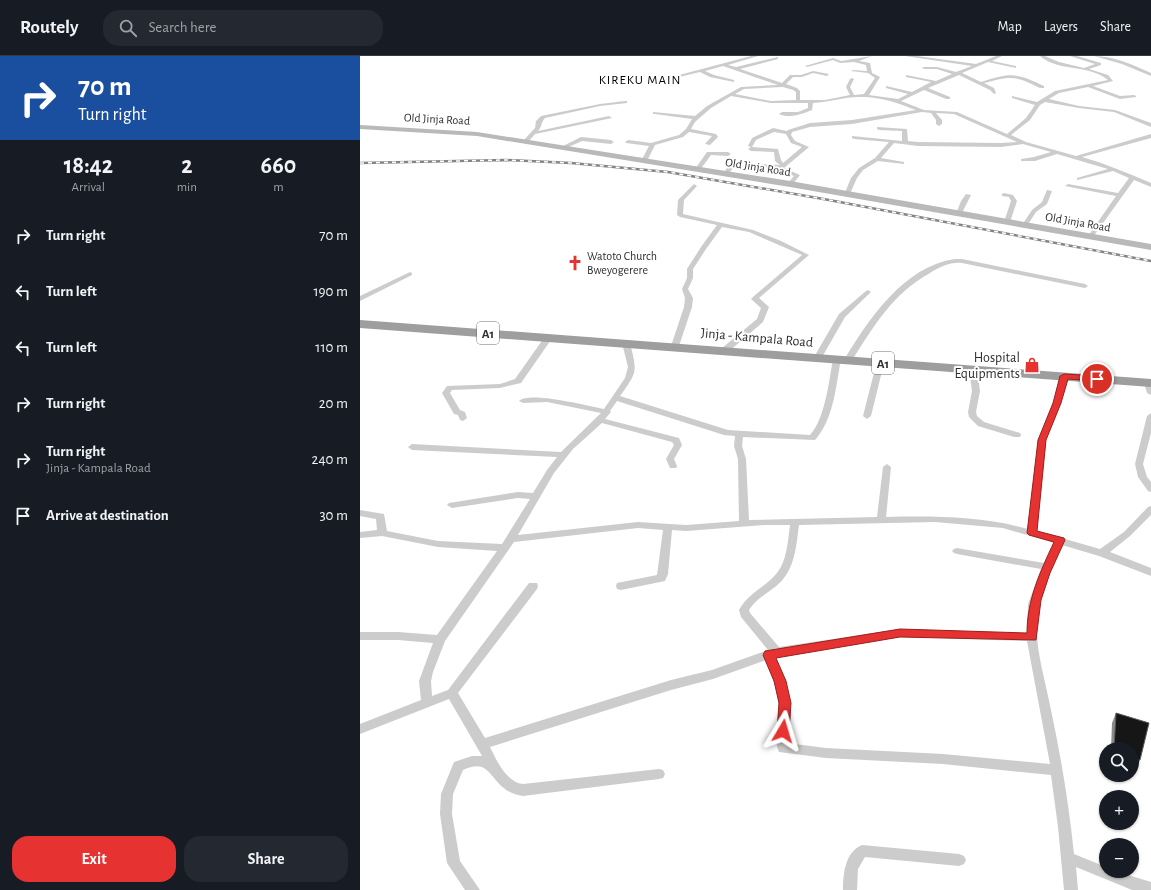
<!DOCTYPE html>
<meta charset="utf-8">
<style>
:root{--surface:#171b24;--page:#242831;--text:#f1f3f6;--muted:#9ea1a6;--line:#363941;--accent:#e63331}
body{margin:0;font-family:"Alegreya Sans",sans-serif;background:var(--page);color:var(--text);height:100vh;display:flex;flex-direction:column;font-size:15px;white-space:nowrap}
*{box-sizing:border-box;margin:0}
p{font-size:13px;color:var(--muted)}
.icon{flex:none;width:22px;height:22px;fill:none;stroke:currentColor;stroke-width:2;stroke-linecap:round;stroke-linejoin:round}
.map{position:relative;flex:1;overflow:hidden}
.side{display:flex;flex-direction:column;background:var(--surface);width:360px}
.side>*{flex:none}
.banner{background:#1a4fa0;color:#fff;overflow:hidden}
.controls{position:absolute;left:739px;top:686px;display:grid;gap:8px}
.controls a{display:grid;place-items:center;width:40px;height:40px;border-radius:50%;background:var(--surface);box-shadow:0 1px 3px #0004;font-size:20px}
.pin{position:absolute;display:grid;place-items:center;width:34px;height:34px;color:#fff;margin:-17px;border:2px solid #fff;border-radius:50%;box-shadow:0 1px 4px #0007}
.me{position:absolute;width:44px;margin:-22px;rotate:7deg;stroke-linejoin:round;filter:drop-shadow(0 0 3px #0008)}
.turn{display:flex;align-items:center;gap:14px;height:84px;padding:0 12px;font-size:18px}
.turn .icon{width:52px;height:52px;stroke-width:2.5}
.turn b{display:block;font-size:28px;line-height:34px}
.eta{display:flex;justify-content:space-evenly;align-items:center;height:68px;text-align:center}
.eta b{font-size:24px;font-weight:700;line-height:28px}
.button{display:flex;gap:8px;margin-top:auto;padding:8px 12px}
.button a{flex:1;height:46px;border-radius:16px;background:var(--accent);color:#fff;font-size:16px;font-weight:700;line-height:46px;text-align:center}
.button a+a{background:var(--page);color:var(--text)}
ul{padding:0;list-style:none}
li{display:flex;align-items:center;gap:12px;height:56px;padding:0 12px}
li div{flex:1}
li b{display:block;font-size:15px}
li em{font-style:normal}
header{display:flex;align-items:center;gap:24px;box-sizing:border-box;height:56px;padding:0 20px;background:var(--surface);border-bottom:1px solid var(--line)}
header strong{font-size:19px}
nav{display:flex;gap:22px;margin-inline-start:auto;font-size:14px}
.search{width:280px;height:36px;background:var(--page);display:flex;align-items:center;gap:10px;box-sizing:border-box;padding:0 14px;border-radius:16px;color:var(--muted);font-size:15px}
main{display:flex;flex:1;min-height:0}
.map>svg:first-child{display:block}
.lines{fill:none;stroke-linecap:round;stroke-linejoin:round}
.minor{fill:#ccc;fill-rule:evenodd}
.secondary{fill:#b9b9b9;fill-rule:evenodd}
.trunk{fill:#9e9e9e;fill-rule:evenodd}
.rail-casing{stroke:#848484;stroke-width:2.5}
.rail{stroke:#fff;stroke-width:1.5;stroke-dasharray:4;stroke-linecap:butt}
.wall{fill:#8a8a8a}
.building{fill:#161616;stroke:#5c5c5c}
.route{fill:#e63331;stroke:#962120}
.labels{text-anchor:middle;stroke-width:4;stroke-linejoin:round;paint-order:stroke}
.far-street-label{font-size:12px;fill:#2f2f2f;stroke:#fff}
.far-poi-label{font-size:12px;fill:#2f2f2f;stroke:#fff;text-anchor:start}
.far-quarter-label{font-size:13px;letter-spacing:1px;fill:#000;stroke:#fff}
.shield{fill:#fff;stroke:#6d6d6d;stroke-width:1}
.shield-label{font-size:13px;font-weight:bold;fill:#2f2f2f}
.street-label{font-size:14px;fill:#2f2f2f;stroke:#fff}
.poi-label{font-size:14px;fill:#2f2f2f;stroke:#fff;text-anchor:end}
</style>
<header>
<strong>Routely</strong>
<div class="search"><svg class="icon" aria-label="search" viewBox="0 0 24 24"><circle cx="10" cy="10" r="6"/><path d="M15 15l6 6"/></svg>Search here</div>
<nav><a>Map</a><a>Layers</a><a>Share</a></nav>
</header>
<main>
<section class="side">
<div class="banner">
<div class="turn"><svg class="icon" aria-label="right" viewBox="0 0 24 24"><path d="M7 20v-9h11M14 6l5 5-5 5"/></svg><div><b>70 m</b>Turn right</div></div>
</div>
<div class="eta">
<div><b>18:42</b><p>Arrival</p></div>
<div><b>2</b><p>min</p></div>
<div><b>660</b><p>m</p></div>
</div>
<ul>
<li><svg class="icon" aria-label="right" viewBox="0 0 24 24"><path d="M7 20v-9h11M14 6l5 5-5 5"/></svg><div><b>Turn right</b></div><em>70 m</em></li>
<li><svg class="icon" aria-label="left" viewBox="0 0 24 24"><path d="M17 20v-9H6M10 6l-5 5 5 5"/></svg><div><b>Turn left</b></div><em>190 m</em></li>
<li><svg class="icon" aria-label="left" viewBox="0 0 24 24"><path d="M17 20v-9H6M10 6l-5 5 5 5"/></svg><div><b>Turn left</b></div><em>110 m</em></li>
<li><svg class="icon" aria-label="right" viewBox="0 0 24 24"><path d="M7 20v-9h11M14 6l5 5-5 5"/></svg><div><b>Turn right</b></div><em>20 m</em></li>
<li><svg class="icon" aria-label="right" viewBox="0 0 24 24"><path d="M7 20v-9h11M14 6l5 5-5 5"/></svg><div><b>Turn right</b><p>Jinja - Kampala Road</p></div><em>240 m</em></li>
<li><svg class="icon" aria-label="arrive" viewBox="0 0 24 24"><path d="M6 21V4h12l-3 4 3 4H6"/></svg><div><b>Arrive at destination</b></div><em>30 m</em></li>
</ul>
<div class="button"><a>Exit</a><a>Share</a></div>
</section>
<div class="map">
<svg width="791" height="834" viewBox="0 0 791 834">
<rect width="100%" height="100%" fill="#fff"/>
<g class="lines">
<path class="minor" d="M391 0H398L368 9 376 11 418 1V3L380 13 422 27 430 19H441L453 15 469 18 467 20 453 17 442 21H433L426 28 437 32 440 35V44H465L490 39 486 31 490 23 492 22 494 23 490 31 494 39 504 38 515 22 508 17 491 15 493 14 507 15 506 9 494 6 480 7 473 4 447 11 445 10 473 2 481 5 512 0 499 5 510 7 512 17 520 21 509 39 538 43 548 38 526 32V30L552 36 571 26 546 21V19L576 25 592 18 577 13H564L562 11H577L596 16 612 10 545 0H557L616 8 636 0H642L632 5 656 10V12L628 6 602 17 621 26C650 17 656 16 684 30V32H680C655 19 651 20 624 27L634 32 636 37 634 38 630 34 599 19 568 32 590 41V43H586L564 34 541 45 564 54 597 56 647 78 666 62 675 49 652 42V40L677 46 695 35 748 24C729 8 698 16 680 0H685L699 6 724 12 735 8 710 0H717L741 7V9L729 13 748 19 753 25 733 30 760 40 774 39 776 40V41L760 43 728 31 699 37 689 43 719 50 755 54 791 67V71L754 56 719 52 685 46 680 49 670 64 651 79 666 86 716 100 791 78V82L722 101C746 108 768 117 791 127V131L774 124 733 181 731 182 728 180 756 140 705 130 708 128 758 137 769 122 753 115 717 124V122L748 113 697 98 675 105H661V103L674 101 691 96 663 88 641 91 558 90 534 87 521 102 544 106V108L518 105 503 114 497 122 489 140H485L484 139 491 122 499 112 515 102 529 86 494 83 492 82V80L542 85V75L519 74 517 73V71L547 73 548 85 558 86 641 87 657 86 594 58 576 57 582 64V68L579 70 576 68V64L571 57 562 56 492 68 450 71 432 76 431 79 435 85 449 91 424 112 440 119 432 129 430 130 427 128 434 120 419 114 401 112 398 110 401 108 420 109 415 105 414 96 391 95 388 93 391 91 388 90 392 82 413 72 427 75 428 74 450 67 492 64 556 54C538 47 519 40 499 41 484 41 469 46 453 47L452 54C442 58 429 63 419 58L422 56H438L448 52V47H411L371 40 351 52 335 66 331 73 356 78 358 81 350 89 345 88 352 80 329 76 323 81 295 89 287 105 284 107 281 105 289 90 266 87 265 86 268 84 291 87 319 79 326 73 332 63 295 58H293V56L335 60 347 50 381 31 418 29 363 10 345 15 354 19 374 24V26L350 21 340 16 291 28 289 27ZM423 31 433 34 436 36V44L411 45 375 38 384 33ZM414 76 426 78 431 87 442 91 423 107 421 104 418 93 392 91 396 84Z
M734 0C754 0 773 9 791 17V20L762 8Z
M265 45H267V47L240 50 185 62C181 66 182 71 178 75L249 60 252 62 175 78 168 86 163 85 175 72 176 65 181 60 240 48Z
M221 81 251 84 254 86 251 88 222 85 204 93 199 92Z
M347 96H368L371 98 368 100 351 99 340 114H336L335 113Z
M370 109 375 110 367 119H363L362 118Z
M334 128 337 130 324 144 323 158 393 174 421 185 449 199 399 242 409 251 403 266 368 296H365L361 294 362 292 397 263 401 252 391 243 394 240 442 199 389 176 362 171 346 193 333 213V222L328 233 333 242 332 251 319 290 315 292H312L311 290 324 251 325 242 322 233 327 222V213L341 191 357 169 320 161 317 159 318 144Z
M687 134 692 135 687 148 676 156 667 170H663L662 169 672 154 682 146Z
M644 137 653 139 657 145 650 166 647 168 644 166 651 145 649 141 642 140V138Z
M606 138 611 139 601 159H597L596 158 601 145Z
M595 203H602L725 228 728 230 725 232 602 207C590 206 580 211 570 217 533 237 513 271 491 306H485L484 304C508 264 544 210 595 203Z
M50 216 52 217V219L0 245V240Z
M508 234 511 236 485 261 461 303H455L454 301 479 258 506 235Z
M186 279H189L193 281 161 327 140 332 92 334 90 337 100 354 105 356 107 362 103 365 100 364 98 359 94 358 82 337 87 330 140 328 155 323Z
M263 285H269L270 287C277 316 278 315 260 340L368 374 450 379C465 363 469 325 473 303L477 301H480L481 303C476 329 474 363 455 384L383 381 382 390 386 403 389 464 517 461 523 411 527 408 531 411 526 461C574 460 622 460 668 473L678 384 693 347 701 321 705 319H708L709 321 701 347 686 384 677 475 740 493 764 476 788 451 791 450V459L770 480 750 496 791 512V520L739 500 702 489C692 511 680 533 677 558 674 590 685 622 691 654 701 701 709 749 714 798L746 811V815H755L791 826V834H772L716 811 718 834H704L698 771 691 719 583 708 466 702 419 696C412 681 420 668 419 653 418 636 412 620 406 604L353 623 311 634 130 691C137 705 146 726 163 728L299 713 303 714 305 718 303 722 299 723 163 740C157 739 150 737 145 733 129 721 128 702 103 714L93 738 92 758 100 805 120 834H105L87 807 80 758 81 738 94 706 112 700H122L89 643 0 678V668L61 644 59 625 73 587 38 584H0V576H38L77 579 137 495 78 491 22 480 0 482V476L17 474 16 463 0 460V454L24 458 27 475 78 485 142 488 170 443 158 442 92 452 87 449 89 447 158 436 173 437 187 414 197 401 52 394 48 391 52 388 201 396 241 357 187 346 163 347 159 345C170 335 227 350 244 353L265 322 268 311 262 287ZM257 345 364 379 375 380 374 390 378 403 379 465 326 469 278 466 158 479 194 417 213 393 242 367 312 386 314 389 306 403 310 412H316L317 410 314 403 322 389 319 382 245 363 251 356 250 355ZM575 466 643 472 694 487 684 507 597 492 594 493 592 495 594 497 597 498 681 513 668 548 667 577 540 573 419 591 390 557 389 554C395 544 406 538 415 531 435 516 436 491 439 469ZM405 469H430C428 484 427 505 417 517 405 532 389 536 379 554L381 561 408 594 352 614 311 624 125 682 98 637 177 533 178 530 177 527H169L88 634 72 640 71 625 73 616 85 585 154 486 278 472 303 474 297 519 257 527 256 530 257 533 261 534 305 525 308 518 312 474 326 475ZM540 581 667 585 690 708 583 698 466 692 427 687C426 678 430 671 431 662 432 641 423 620 415 601Z
M517 305H523L524 307 511 360 507 363 503 360Z
M610 312H613L617 314 620 335 616 356 617 360 624 366 660 377 661 379 660 381H654L618 370 609 361 608 356 612 335 609 314Z
M785 325 791 326V339L787 337 784 327Z
M791 357V377L783 408 787 421 791 426V436L788 435 778 421 775 408 787 360Z
M502 789 599 798 604 800 606 804 604 808 599 810 505 801 498 813 497 834H483C483 818 485 796 502 789Z"/>
<path class="secondary" d="M0 69 117 76 430 125 791 188V194L430 131 117 80 0 73Z"/>
<path class="trunk" d="M0 264 791 323V331L0 272Z"/>
<g class="rail-casing">
<path id="rail" d="M0 107 146 104 211 107 308 116 469 144 791 205"/>
</g>
<use href="#rail" class="rail"/>
</g>
<path class="wall" d="M756 657 780 704 776 714 772 713V693H751L752 667Z"/>
<path class="building" d="M756 657 789 667 780 704 772 703V693H754Z"/>
<path class="route" d="M704 318 737 320 741 323 737 325 708 323 701 347 686 384 677 475 704 482 705 484 690 517 681 544 676 584 540 581 416 602 426 625 431 647 429 675 427 679 423 680 418 679 417 675 419 647 414 625 403 599 405 595 540 573 667 577C667 544 680 516 694 486L669 479 667 477 678 384 693 347 700 320Z"/>
<defs>
<g id="church-bare" transform="scale(1.2)"><path d="M-1.2-6h2.4v3.5h3.3v2.4h-3.3V6h-2.4V-.1h-3.3v-2.4h3.3Z" fill="#e63331" stroke="#fff" stroke-width="2.5" paint-order="stroke"/></g>
<g id="shop-bare" transform="scale(1.2)"><path d="M-5-2.5h2.3a2.7 3.5 0 0 1 5.4 0H5L5.5 6h-11ZM-1.5-2.5h3a1.5 2.3 0 0 0-3 0Z" fill="#e63331" stroke="#fff" stroke-width="2.5" paint-order="stroke"/></g>
</defs>
<g fill-rule="evenodd">
<use href="#church-bare" x="215" y="207"/>
<use href="#shop-bare" x="672" y="309"/>
</g>
<g class="labels">
<g class="far-street-label">
<text transform="translate(77 63) rotate(3)" y="4">Old Jinja Road</text>
<text transform="translate(398 111) rotate(9)" y="4">Old Jinja Road</text>
<text transform="translate(718 166) rotate(10)" y="4">Old Jinja Road</text>
</g>
<g class="far-poi-label">
<text x="227" y="204">Watoto Church<tspan x="227" dy="14">Bweyogerere</tspan></text>
</g>
<g class="far-quarter-label">
<text x="280" y="28">KIREKU MAIN</text>
</g>
<g class="shield">
<rect x="117" y="266" width="22" height="22" rx="3"/>
<rect x="512" y="296" width="22" height="22" rx="3"/>
</g>
<g class="shield-label">
<text x="128" y="282">A1</text>
<text x="523" y="312">A1</text>
</g>
<g class="street-label">
<text transform="translate(397 281) rotate(5)" y="5">Jinja - Kampala Road</text>
</g>
<g class="poi-label">
<text x="660" y="306">Hospital<tspan x="660" dy="16">Equipments</tspan></text>
</g>
</g>
</svg>
<div class="controls">
<a><svg class="icon" aria-label="search" viewBox="0 0 24 24"><circle cx="10" cy="10" r="6"/><path d="M15 15l6 6"/></svg></a>
<a>+</a>
<a>−</a>
</div>
<div class="pin" style="left:737px;top:323px;background:#d93025"><svg class="icon" aria-label="arrive" viewBox="0 0 24 24"><path d="M6 21V4h12l-3 4 3 4H6"/></svg></div>
<svg class="me" style="left:423px;top:675px" viewBox="-20 -20 40 40"><path d="M0-17L14 15 0 8-14 15z" fill="#e63331" stroke="#fff" stroke-width="4"/></svg>
</div>
</main>
